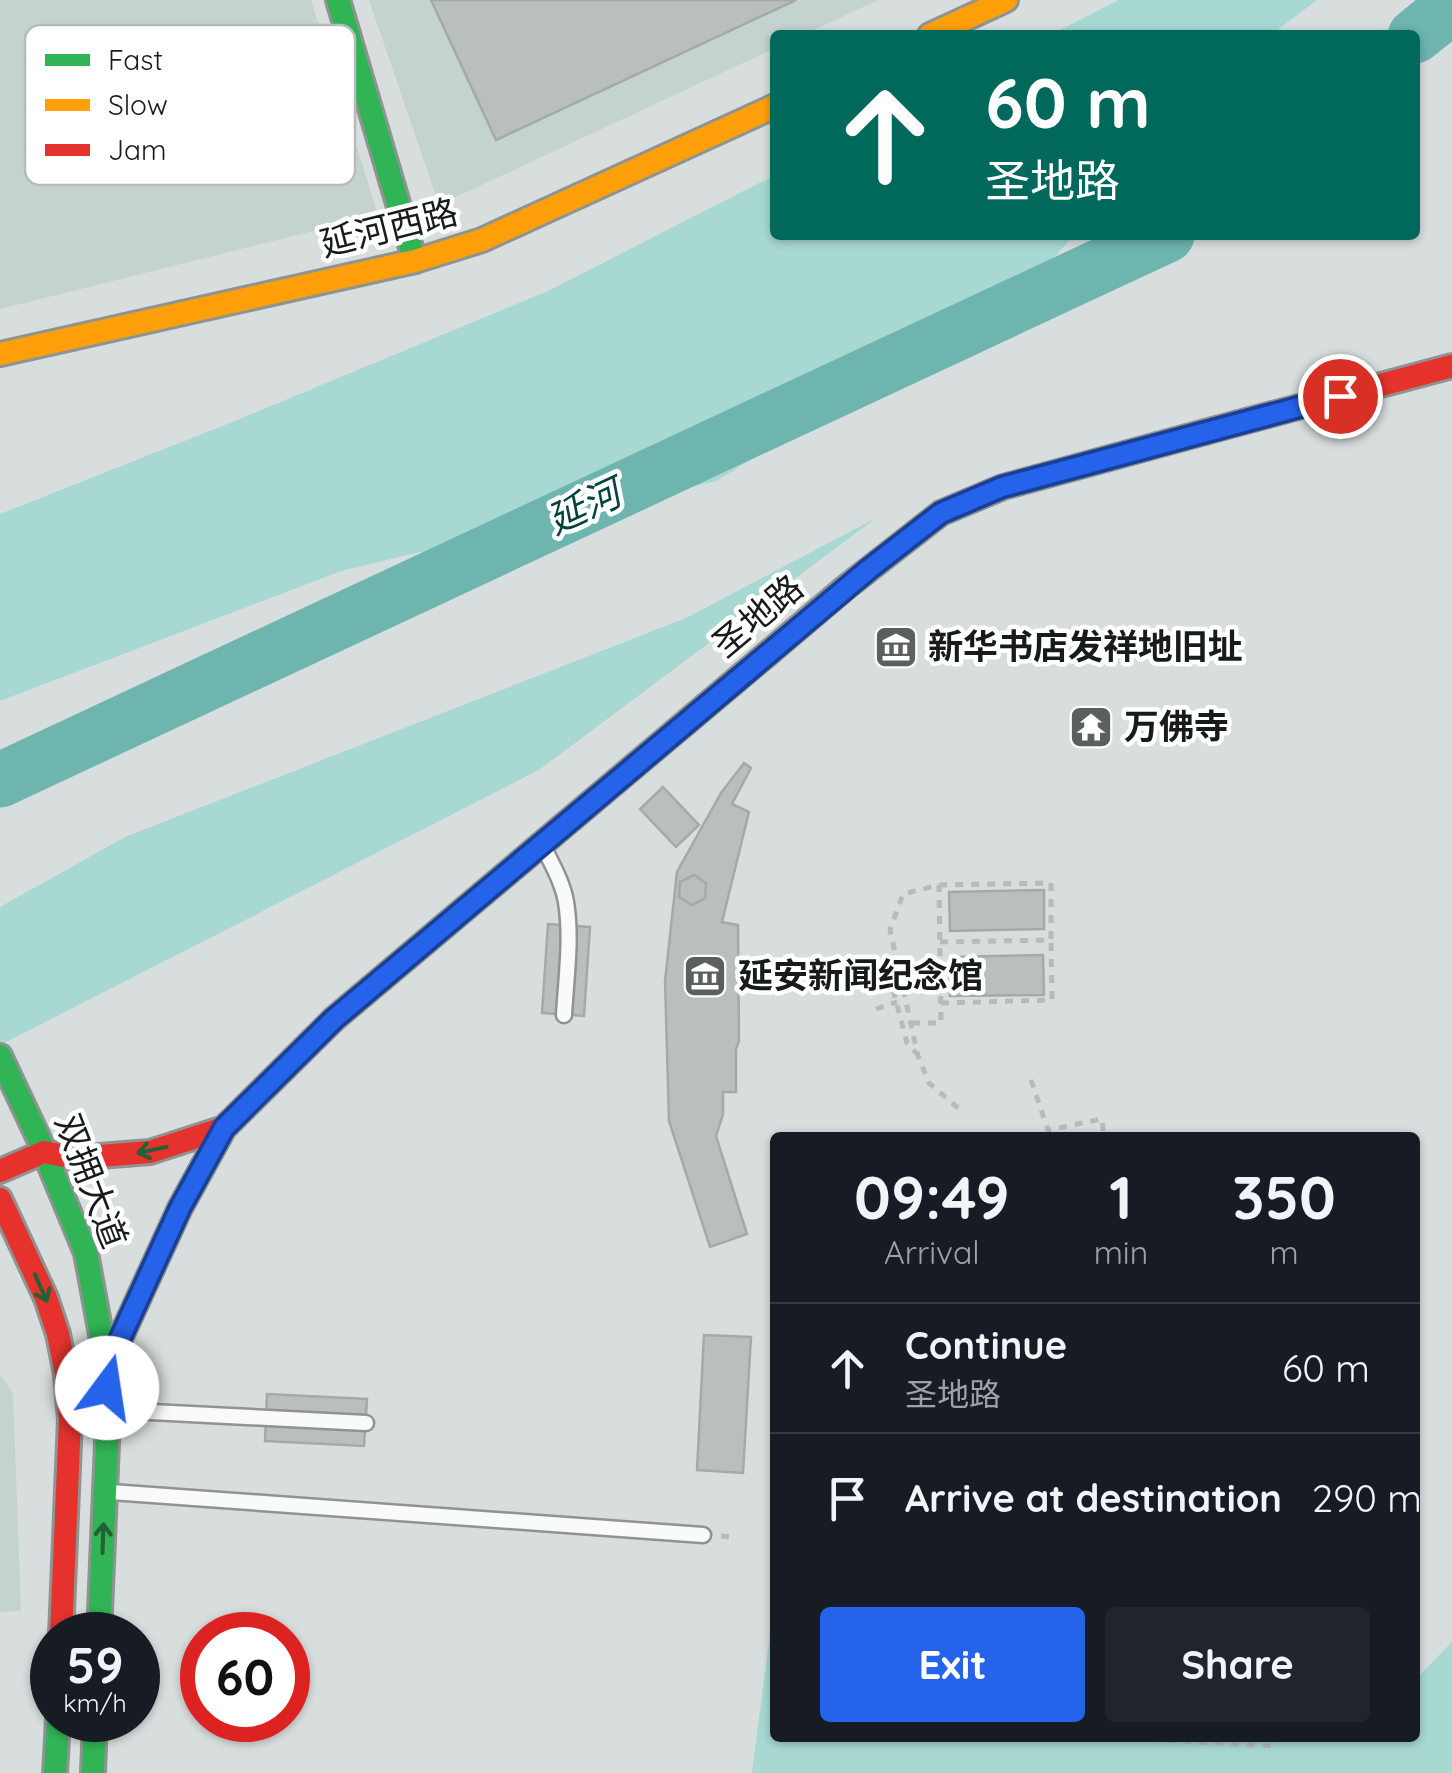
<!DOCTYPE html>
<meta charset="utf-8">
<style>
:root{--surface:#171b24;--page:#20242c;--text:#f1f3f6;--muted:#9ea1a6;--line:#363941;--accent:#2563eb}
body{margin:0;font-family:Quicksand,"Noto Sans SC",sans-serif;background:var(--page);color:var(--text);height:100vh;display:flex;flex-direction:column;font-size:38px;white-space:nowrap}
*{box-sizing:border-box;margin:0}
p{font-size:32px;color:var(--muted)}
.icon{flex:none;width:55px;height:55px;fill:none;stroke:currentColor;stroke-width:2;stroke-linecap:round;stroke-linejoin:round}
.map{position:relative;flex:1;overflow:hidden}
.drawer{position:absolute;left:770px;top:1132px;width:650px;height:610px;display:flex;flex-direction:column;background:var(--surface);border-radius:10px;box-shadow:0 2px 8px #0004}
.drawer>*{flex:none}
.top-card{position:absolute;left:770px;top:30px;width:650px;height:210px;border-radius:10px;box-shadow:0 2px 8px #0004;background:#00695c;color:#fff;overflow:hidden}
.speed{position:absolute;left:30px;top:1612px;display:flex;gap:20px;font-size:50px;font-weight:700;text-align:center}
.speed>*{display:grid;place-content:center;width:130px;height:130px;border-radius:50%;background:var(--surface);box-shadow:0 2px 8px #0004;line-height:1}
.speed small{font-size:25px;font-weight:400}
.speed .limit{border:15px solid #d22;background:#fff;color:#111}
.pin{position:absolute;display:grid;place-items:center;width:85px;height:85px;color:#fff;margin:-42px;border:5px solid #fff;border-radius:50%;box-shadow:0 2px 10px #0007}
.me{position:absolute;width:110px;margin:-55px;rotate:14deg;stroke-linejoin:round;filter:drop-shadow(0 0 8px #0008)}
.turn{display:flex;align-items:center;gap:35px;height:210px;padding:0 50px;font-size:45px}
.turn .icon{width:130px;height:130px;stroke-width:2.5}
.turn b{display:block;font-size:70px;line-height:85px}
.eta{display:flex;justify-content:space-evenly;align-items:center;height:170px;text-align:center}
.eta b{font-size:60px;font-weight:800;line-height:70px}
.primary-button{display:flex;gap:20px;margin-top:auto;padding:20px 50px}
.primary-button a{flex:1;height:115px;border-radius:10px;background:var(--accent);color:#fff;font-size:40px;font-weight:800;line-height:115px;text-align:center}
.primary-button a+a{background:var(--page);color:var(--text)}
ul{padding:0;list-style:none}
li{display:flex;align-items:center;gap:30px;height:130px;padding:0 50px;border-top:2px solid var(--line)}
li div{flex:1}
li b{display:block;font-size:38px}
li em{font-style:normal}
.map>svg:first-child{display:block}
.built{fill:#c4d2d0}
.green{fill:#a8d8d2}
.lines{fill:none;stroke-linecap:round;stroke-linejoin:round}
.river{stroke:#6db5ae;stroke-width:55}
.building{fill:#b9bebe;stroke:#a4aaa9;stroke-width:2.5}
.lane-casing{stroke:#8f9493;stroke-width:19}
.fast-casing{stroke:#8f9493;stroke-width:28}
.slow-casing{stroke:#8f9493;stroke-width:28}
.jam-casing{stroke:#8f9493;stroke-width:28}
.path{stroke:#b8bbbb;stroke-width:5;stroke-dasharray:8 8;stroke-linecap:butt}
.lane{stroke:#f9fafa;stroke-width:14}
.fast{stroke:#30b455;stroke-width:22}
.slow{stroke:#ff9f0a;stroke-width:22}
.jam{stroke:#e5322d;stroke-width:22}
.oneway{stroke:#226035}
.route-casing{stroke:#184099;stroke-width:25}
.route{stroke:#2563eb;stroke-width:18}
.labels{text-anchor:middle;stroke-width:9;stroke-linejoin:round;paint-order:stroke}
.street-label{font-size:35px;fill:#171c1b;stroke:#fff}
.poi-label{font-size:35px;font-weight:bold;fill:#171c1b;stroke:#fff;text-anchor:start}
.water-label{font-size:38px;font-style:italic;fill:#04443e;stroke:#fff}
.key{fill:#fff;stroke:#b9bbbb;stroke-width:2.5}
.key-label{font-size:28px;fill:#171c1b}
</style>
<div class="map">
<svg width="1452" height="1773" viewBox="0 0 1452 1773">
<rect width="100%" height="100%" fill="#d8dedd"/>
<path class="built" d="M0 0H311L378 215 0 309Z
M369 0H878L803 35H775V48L439 205Z
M0 1374 13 1394 21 1611 0 1612Z"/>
<path class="green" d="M1119 0H1317L1271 35H1050Z
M775 175V235H1074L1044 269 846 402 716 481 341 571 0 701V514L230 423 548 291Z
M876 518 539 770 0 1045V907L125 837 686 618Z
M775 1594V1738H1415V1680L1452 1642V1773H752Z"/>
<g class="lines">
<path class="river" d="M1415 36 1452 6
M0 780 1167 235"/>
</g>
<path class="building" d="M431 0H796L496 140Z
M744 763 751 768 732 804 749 812 722 922 738 925 739 1041 736 1049V1092H723V1114L716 1136 747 1234 710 1247 669 1121 665 981 677 872 721 793Z
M663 787 699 825 676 847 640 809Z
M694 875 706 883 705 898 692 905 679 897 680 882Z
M1044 890V929L950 931 949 892Z
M548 924 590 927 584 1016 542 1013Z
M1043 955 1044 995 950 996 949 957Z
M704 1335 751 1337 743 1473 697 1470Z
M267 1394 367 1399 364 1446 265 1441Z"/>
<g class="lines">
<g class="lane-casing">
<path id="lane" d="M545 850C553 866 563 884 566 902 572 938 566 979 564 1015
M112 1410 366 1423
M111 1492 703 1535"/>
</g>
<g class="fast-casing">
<path id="fast" d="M338 0 415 261
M766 655 845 588 941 513 1003 487 1205 432
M0 1056 38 1137 86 1253 107 1367 108 1420 99 1635
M55 1773 58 1720
M93 1773 95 1720"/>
</g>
<g class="slow-casing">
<path id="slow" d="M930 35 1006 0
M0 354 415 261 482 240 775 106"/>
</g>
<g class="jam-casing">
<path id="jam" d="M1205 432 1452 366
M224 1128 334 1019 766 655
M0 1171 44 1152 74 1158 150 1152 224 1128 180 1208 107 1367
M0 1199 46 1298 58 1334 66 1374 70 1419 61 1635"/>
</g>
<path class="path" d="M940 942 1051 940V883L939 885 903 894 890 930 918 1056 929 1083 964 1113
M885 959 907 1043 916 1053
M941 1003 1052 1000 1051 940
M876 1009 897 1002
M912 1023H941L939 885
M1031 1080 1048 1130 1102 1119 1104 1138
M721 1536 733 1537
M1119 1738 1275 1746 1273 1738"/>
<use href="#lane" class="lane"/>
<use href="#fast" class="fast"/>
<use href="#slow" class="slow"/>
<use href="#jam" class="jam"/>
</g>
<defs><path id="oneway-shaft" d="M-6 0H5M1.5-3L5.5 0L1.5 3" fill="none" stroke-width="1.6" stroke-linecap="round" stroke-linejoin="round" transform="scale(2.5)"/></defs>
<g class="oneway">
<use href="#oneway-shaft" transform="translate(152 1150) rotate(168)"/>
<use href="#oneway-shaft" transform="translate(41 1288) rotate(66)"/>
<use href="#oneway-shaft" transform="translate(103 1538) rotate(-88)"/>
</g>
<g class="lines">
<g class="route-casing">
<path id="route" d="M107 1388V1367L180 1208 224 1128 334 1019 869 569 941 513 1002 487 1340 396"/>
</g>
<use href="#route" class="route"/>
</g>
<defs>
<g id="museum-square" transform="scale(2.25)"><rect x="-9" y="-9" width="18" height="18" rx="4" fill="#5b605f" stroke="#fff"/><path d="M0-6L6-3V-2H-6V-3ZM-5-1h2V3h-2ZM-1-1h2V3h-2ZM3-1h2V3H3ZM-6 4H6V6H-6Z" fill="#fff"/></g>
<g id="temple-square" transform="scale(2.25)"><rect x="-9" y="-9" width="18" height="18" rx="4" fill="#5b605f" stroke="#fff"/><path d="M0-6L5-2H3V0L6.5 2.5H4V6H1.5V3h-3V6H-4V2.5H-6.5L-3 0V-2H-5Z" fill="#fff"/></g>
</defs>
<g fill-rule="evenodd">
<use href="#museum-square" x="896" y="647"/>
<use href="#temple-square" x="1091" y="727"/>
<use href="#museum-square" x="705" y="976"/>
</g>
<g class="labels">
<g class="street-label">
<text transform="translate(389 228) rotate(-14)" y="12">延河西路</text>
<text transform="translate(758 616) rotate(-40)" y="12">圣地路</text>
<text transform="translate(91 1181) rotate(69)" y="12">双拥大道</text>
</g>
<g class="poi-label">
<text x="928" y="659">新华书店发祥地旧址</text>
<text x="1124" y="739">万佛寺</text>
<text x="738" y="988">延安新闻纪念馆</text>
</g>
<g class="water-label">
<text transform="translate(584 507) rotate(-25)" y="13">延河</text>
</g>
</g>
<rect x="25" y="25" width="330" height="160" rx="15" class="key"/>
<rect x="45" y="54" width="45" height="12" fill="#30b455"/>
<rect x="45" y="99" width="45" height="12" fill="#ff9f0a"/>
<rect x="45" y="144" width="45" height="12" fill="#e5322d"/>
<g class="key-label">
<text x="108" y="70">Fast</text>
<text x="108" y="115">Slow</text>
<text x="108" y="160">Jam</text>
</g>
</svg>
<div class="speed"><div>59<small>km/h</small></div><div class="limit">60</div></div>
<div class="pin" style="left:1340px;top:396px;background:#d93025"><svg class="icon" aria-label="arrive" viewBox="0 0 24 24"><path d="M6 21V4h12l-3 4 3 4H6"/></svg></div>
<svg class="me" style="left:107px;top:1388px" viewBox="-20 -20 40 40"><circle r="19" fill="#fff"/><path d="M0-13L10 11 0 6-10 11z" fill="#2563eb"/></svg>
<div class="top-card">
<div class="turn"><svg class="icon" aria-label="ahead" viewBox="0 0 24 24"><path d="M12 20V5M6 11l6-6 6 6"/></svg><div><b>60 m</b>圣地路</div></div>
</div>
<section class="drawer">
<div class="eta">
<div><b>09:49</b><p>Arrival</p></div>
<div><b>1</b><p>min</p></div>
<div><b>350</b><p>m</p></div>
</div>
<ul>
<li><svg class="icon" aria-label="ahead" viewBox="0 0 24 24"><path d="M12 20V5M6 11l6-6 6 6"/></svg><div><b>Continue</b><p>圣地路</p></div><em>60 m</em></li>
<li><svg class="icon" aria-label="arrive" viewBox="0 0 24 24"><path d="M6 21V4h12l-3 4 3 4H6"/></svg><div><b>Arrive at destination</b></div><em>290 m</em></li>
</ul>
<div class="primary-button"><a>Exit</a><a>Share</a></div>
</section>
</div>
